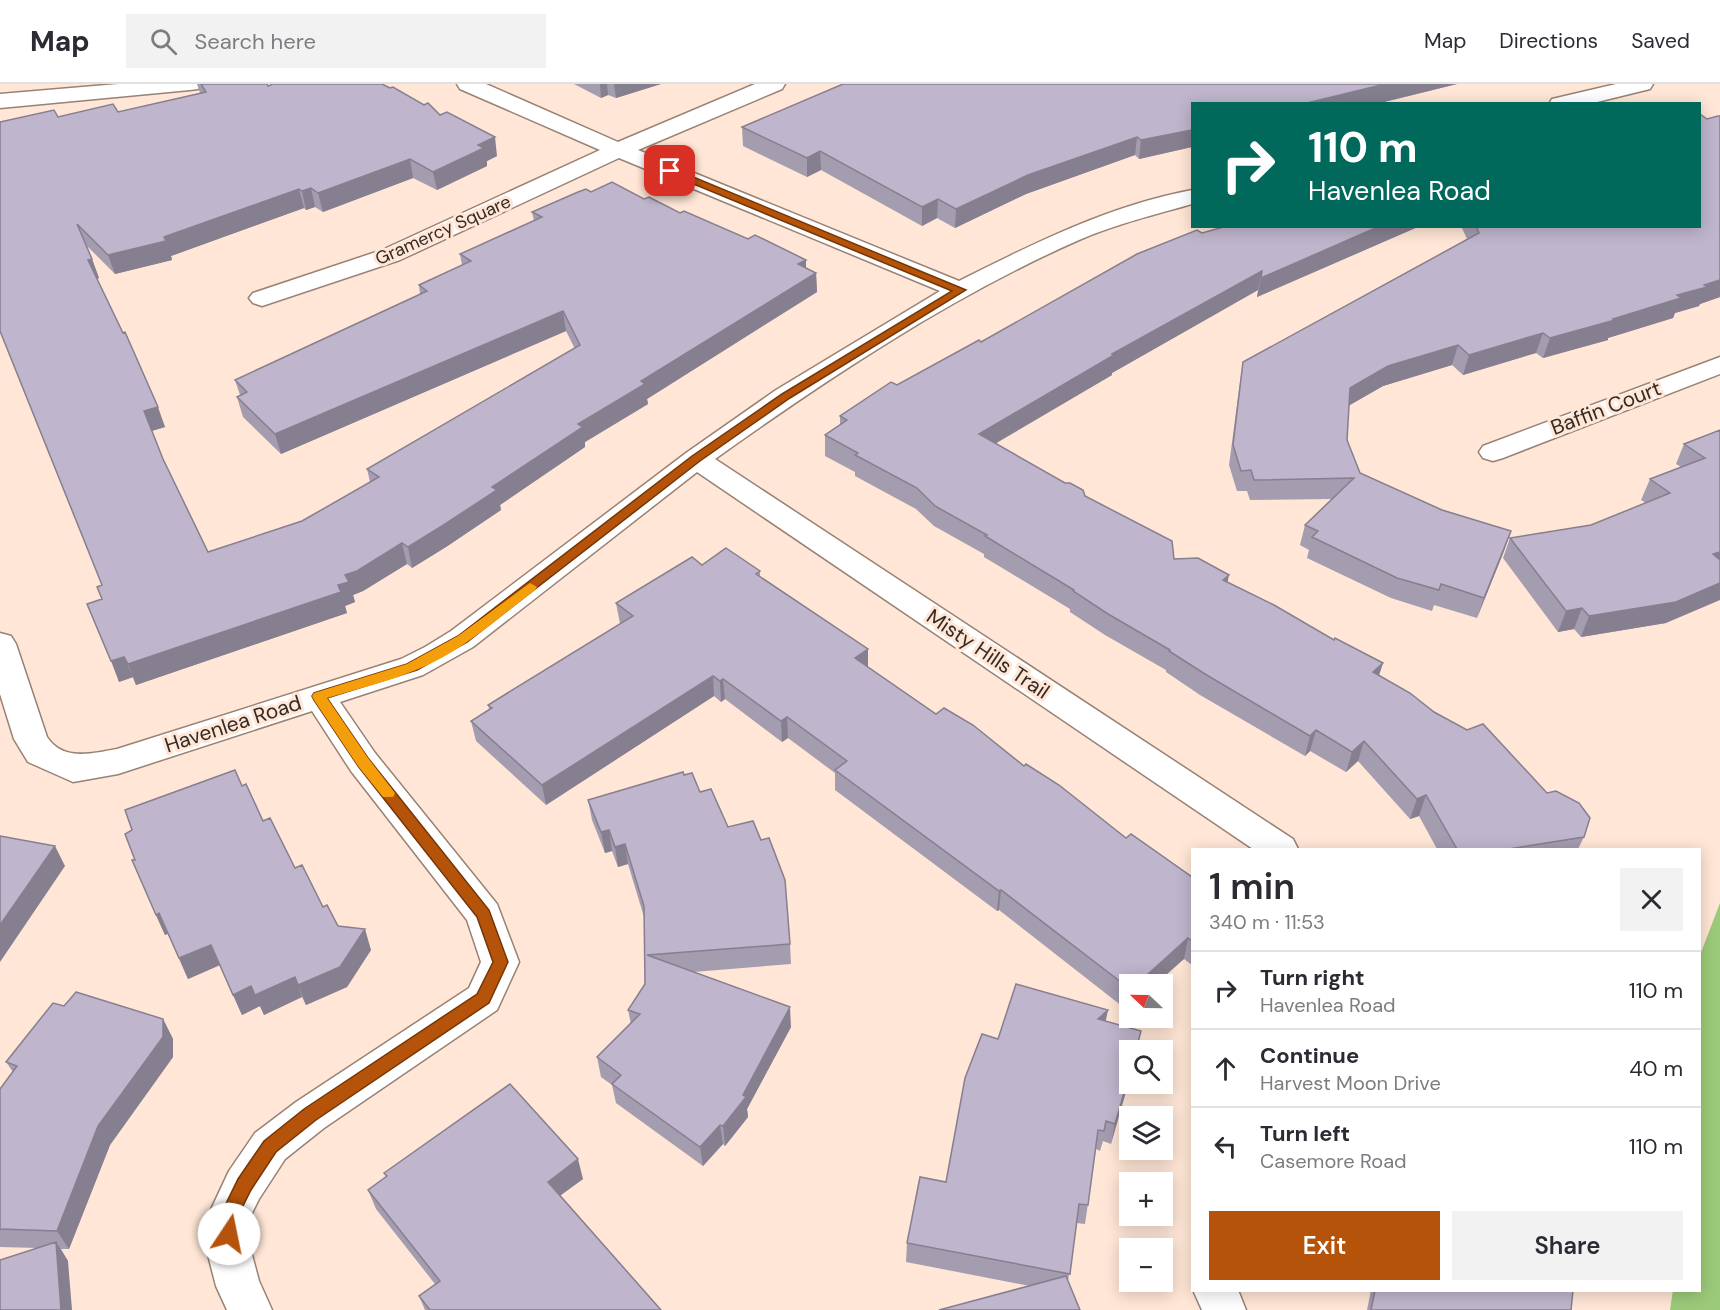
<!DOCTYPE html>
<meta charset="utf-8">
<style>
:root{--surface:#fff;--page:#f2f2f3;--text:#2b2b33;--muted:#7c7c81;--line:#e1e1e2;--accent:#b45309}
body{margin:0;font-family:"DM Sans",sans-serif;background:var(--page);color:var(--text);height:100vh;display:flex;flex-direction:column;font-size:22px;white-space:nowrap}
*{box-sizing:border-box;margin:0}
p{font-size:20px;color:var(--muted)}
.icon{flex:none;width:33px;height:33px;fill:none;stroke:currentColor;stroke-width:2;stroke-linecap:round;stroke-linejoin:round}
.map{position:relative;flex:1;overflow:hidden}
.details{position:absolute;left:1191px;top:764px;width:510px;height:444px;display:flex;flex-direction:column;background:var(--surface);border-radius:0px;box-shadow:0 3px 15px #0003}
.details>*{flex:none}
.hud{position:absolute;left:1191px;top:18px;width:510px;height:126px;border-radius:0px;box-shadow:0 3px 15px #0003;background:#00695c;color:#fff;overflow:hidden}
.needle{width:39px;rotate:292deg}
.fabs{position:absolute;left:1119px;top:890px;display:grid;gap:12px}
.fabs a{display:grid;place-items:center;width:54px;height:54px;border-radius:0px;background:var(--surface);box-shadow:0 3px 15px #0003;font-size:30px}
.pin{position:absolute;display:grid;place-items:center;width:51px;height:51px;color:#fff;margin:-26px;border-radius:12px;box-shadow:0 3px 9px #0006}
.me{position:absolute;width:66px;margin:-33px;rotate:11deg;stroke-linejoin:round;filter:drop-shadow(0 0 4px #0008)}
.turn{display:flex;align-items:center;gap:21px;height:126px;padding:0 18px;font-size:27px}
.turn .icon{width:78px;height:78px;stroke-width:2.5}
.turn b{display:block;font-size:42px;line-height:51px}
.round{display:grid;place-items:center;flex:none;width:63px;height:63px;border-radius:0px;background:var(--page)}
.head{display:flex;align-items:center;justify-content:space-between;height:102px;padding:0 18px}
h1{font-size:36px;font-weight:600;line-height:45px}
.cta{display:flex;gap:12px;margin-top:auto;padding:12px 18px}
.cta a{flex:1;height:69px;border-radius:0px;background:var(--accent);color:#fff;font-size:24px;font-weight:600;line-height:69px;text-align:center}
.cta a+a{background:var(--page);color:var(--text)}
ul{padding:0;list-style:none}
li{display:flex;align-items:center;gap:18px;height:78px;padding:0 18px;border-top:2px solid var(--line)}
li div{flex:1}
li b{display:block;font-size:22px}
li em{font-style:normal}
header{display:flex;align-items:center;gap:36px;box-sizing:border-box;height:84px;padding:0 30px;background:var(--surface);border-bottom:2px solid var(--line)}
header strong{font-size:28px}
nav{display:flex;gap:33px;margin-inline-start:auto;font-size:21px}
.search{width:420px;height:54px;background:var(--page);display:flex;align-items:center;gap:15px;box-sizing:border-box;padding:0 21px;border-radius:0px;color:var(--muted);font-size:22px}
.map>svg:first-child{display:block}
.green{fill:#9bca79}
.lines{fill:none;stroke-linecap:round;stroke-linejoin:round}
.minor-casing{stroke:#988274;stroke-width:3}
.minor{fill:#fff;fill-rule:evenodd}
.wall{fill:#a49caf}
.shaded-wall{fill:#867f8f}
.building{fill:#bfb5cc;stroke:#867f8f;stroke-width:1.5}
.route{fill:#b45309;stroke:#753606;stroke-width:1.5}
.slow{fill:#f59e0b}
.labels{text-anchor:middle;stroke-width:6;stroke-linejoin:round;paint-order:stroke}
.far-street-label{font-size:18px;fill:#342b25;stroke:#ffe6d6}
.street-label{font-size:21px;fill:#342b25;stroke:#ffe6d6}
</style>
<header>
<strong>Map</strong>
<div class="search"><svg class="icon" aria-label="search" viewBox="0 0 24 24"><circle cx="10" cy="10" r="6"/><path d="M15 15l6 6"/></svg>Search here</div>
<nav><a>Map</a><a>Directions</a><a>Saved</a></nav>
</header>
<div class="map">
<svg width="1720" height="1226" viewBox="0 0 1720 1226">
<rect width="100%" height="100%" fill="#ffe6d6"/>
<path class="green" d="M1720 819V1226H1670L1673 1206H1700V871Z"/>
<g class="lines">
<g class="minor-casing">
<path id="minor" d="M118 0H201L198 5 190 6 0 24V10Z
M457 0H486L618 58 755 0H785L782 5 638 66 959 197C1035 159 1108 122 1192 106V120C1154 131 1116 140 1079 156 950 213 830 293 715 375L1293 755 1298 765H1253L697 388 473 563 423 591 340 618 375 669 497 820 519 878 497 926 324 1044 285 1075 259 1115 249 1135 251 1167 259 1197 272 1226H227L216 1202 207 1167V1134L229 1087 255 1049 296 1018 469 904 481 878 467 836 351 687 312 627 118 690 73 698 28 678 14 655 0 610V549L11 552 16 560 47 653C64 678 92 669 117 665L401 575 425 563 451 547 686 369 776 306 940 207 619 74 400 176 262 222 253 219 249 214 253 209 382 166 600 66 460 5Z
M1616 0H1653L1650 5 1589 20H1549L1552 15Z
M1720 273V290L1503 374 1493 377 1483 374 1479 368 1483 362Z
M1193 1206H1238L1246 1226H1202Z"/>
</g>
<use href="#minor" class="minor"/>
</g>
<path class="wall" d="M197 0H267L268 2 440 31 497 72 487 77V82L437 106 413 94 323 128 315 123 306 126 304 124 171 172 172 176 115 190 87 162 99 194 97 195 165 343 152 347 163 375 208 468 302 437 370 398 367 385 575 265 566 247 281 370 243 333 237 313 240 311 235 296 420 210 419 201 462 181 460 170 534 137 532 128 591 108 644 115 748 155 806 176V184L816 189 817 208 647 315 648 320 585 358V363L500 421 501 426 446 463 412 484 407 480 363 507 353 511 355 518 345 522 347 529 136 601 133 593 119 598 102 515V501L58 33 118 28 200 9Z
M574 0H661L616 14 608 11 601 14Z
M843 0H1457L1376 20H1192V63L1139 75 1135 71 1026 110 955 144 937 134 922 142 821 86 807 93 743 62 742 43Z
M1720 32V213L1700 220 1699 222 1675 229 1673 234 1608 254V256L1543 274 1536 269 1463 291 1452 281 1383 302 1349 321 1347 356 1360 389 1442 426 1511 447 1504 467 1477 534 1434 521 1432 527 1391 514 1307 474 1309 466 1300 461 1305 441 1332 415 1250 416 1247 407H1237L1229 381 1240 298 1243 278 1467 155 1461 142H1700L1707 35Z
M1420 142 1257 213 1258 206 1112 289V291L995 360 1085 412 1174 475 1227 498 1334 556 1383 579 1379 591 1584 753 1578 765H1437L1419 732 1410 735 1358 677 1346 688 1310 667 1305 672 1200 611 1166 588V586L1105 551 1070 528V525L984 473V470L934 442 916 425 855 392V388L825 372V351L840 341V332L897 301 981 258 1202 149Z
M1720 346 1666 539 1581 553 1574 545 1558 548 1503 474 1510 454 1591 441 1646 419 1641 416 1650 395 1681 383 1676 380 1684 360Z
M702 481 760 487V493L868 565V583L936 630 1024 682 1126 754 1192 793V881L1184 875 1130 900V924L1127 926 999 826 997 827 835 706V689L788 654 782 658 725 615 721 618 714 612 546 721 476 657 471 637 489 625 488 621 620 540 616 519Z
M684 691 700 708 728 743 790 860 791 880 693 888 791 943 747 1025 748 1033 725 1062 723 1060 703 1082 616 1019 612 1001 601 993 597 973 631 940 628 926 645 900 644 833 628 780 618 783 612 767 605 769 592 736 588 716Z
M242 702 263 737 295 784 338 842 371 866 347 903 306 921 302 913 264 931 260 922 242 931 220 881 188 895 168 850 165 851 156 831 135 776Z
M64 922 163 935 173 955V973L110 1061 69 1165H61L68 1177 37 1164 0 1163V1005L13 988 6 978Z
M1106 937 1141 947 1111 1060 1103 1057 1100 1067 1096 1065 1085 1140 1077 1139 1068 1197 1030 1202 906 1178 907 1159 946 1098 998 955Z
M384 1089 583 1095 560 1111 661 1226H425L419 1212 435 1200 376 1125 368 1106 386 1093Z
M1371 1206H1573L1571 1226H1367Z"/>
<path class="shaded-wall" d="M600 0H607L608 11 601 14Z
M614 0H661L616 14Z
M1385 0H1457L1376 20H1303Z
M1192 46V63L1139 75 1141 56Z
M495 53 497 72 487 77V82L437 106 433 88 478 61Z
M1137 53 1135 71 1026 110 955 144 956 125 1028 91Z
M820 67 821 86 807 93V74Z
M410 75 413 94 323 128 318 109Z
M311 104 315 123 306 126 302 107Z
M299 105 304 124 171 172 172 176 115 190 108 171 164 153Z
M938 115 937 134 922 142V123Z
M1380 142H1420L1257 213 1261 194Z
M92 175 99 194 95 195 88 176Z
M806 176V195L798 180Z
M1262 187 1258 206 1112 289V291L977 370 979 350 1112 270Z
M816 189 817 208 647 315 648 320 585 358V363L500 421 501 426 446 463 412 484 408 463 492 403 578 340 641 297Z
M1720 196V213L1700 220 1699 222 1675 229 1673 234 1608 254V256L1543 274 1550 254 1613 235Z
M563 227 566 247 281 370 275 350Z
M1543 249 1536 269 1463 291 1469 271Z
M1458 261 1452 281 1383 302 1345 324 1350 304 1388 282Z
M158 323 165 343 151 347 144 327Z
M1511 447 1504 467 1477 534 1484 514Z
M402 459 407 480 363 507 353 511 355 518 345 522 347 529 136 601 128 580 338 501 345 491Z
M1720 468V484L1713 470Z
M1229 491 1225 511 1223 496Z
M1720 499V516L1666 539 1581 553 1589 532Z
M1582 524 1574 545 1558 548 1566 527Z
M868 565V585L855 574Z
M124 573 133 593 119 598 111 577Z
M1383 579 1376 600 1373 588Z
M713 592 714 612 546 721 542 701Z
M723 595 725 615 721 618 720 597Z
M787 633 788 654 782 658 781 637Z
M1316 646 1310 667 1305 672 1310 652Z
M1364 657 1358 677 1346 688 1352 668Z
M1426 711 1419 732 1410 735 1417 715Z
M609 746 612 767 605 769 601 748Z
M625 760 628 780 618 783 615 763Z
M55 762 65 782 0 878V841Z
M1001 806 999 826 997 827 999 807Z
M159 829 169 849 165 851 156 831Z
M365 845 371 866 347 903 306 921 298 901Z
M1188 854 1184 875 1156 900H1137Z
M211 861 220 881 188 895 179 874Z
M295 893 302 913 264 931 255 911Z
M251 902 260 922 242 931 233 911Z
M1130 912V924L1127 926Z
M790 923 791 943 747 1025 748 1033 725 1062 723 1042 743 1011Z
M1108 926 1104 946 1098 935Z
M163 935 173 955V973L110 1061 69 1165 57 1147 98 1042Z
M1130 988V994L1111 1060 1115 1040Z
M720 1041 723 1060 703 1082 700 1063Z
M578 1075 583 1095 553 1117 548 1098Z
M56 1158 68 1177 72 1226H61Z"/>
<path class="building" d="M201 0H267L268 2 273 0H382L390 4 393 3 424 21 428 19 440 31 447 28 495 53 478 61 484 64 433 88 410 75 318 109 311 104 302 107 299 105 164 153 166 157 108 171 77 140 92 175 88 176 123 249 125 248 158 323 144 327 163 375 208 468 302 437 379 393 367 385 580 261 563 227 275 350 237 313 247 308 235 296 427 207 419 201 471 177 460 170 542 133 532 128 578 108 586 105 591 108 612 98 644 115 649 113 680 129 684 127 748 155 755 151 806 176 798 180 816 189 641 297 645 300 578 340 583 343 492 403 497 406 442 442 408 463 402 459 357 487 345 491 349 498 338 501 341 508 128 580 124 573 111 577 87 520 102 515 97 503 102 501 0 247V38L54 26 58 33 113 20 118 28 206 8Z
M843 0H1385L1303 20H1192V46L1141 56 1137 53 1028 91 956 125 938 115 922 123 820 67 807 74 742 43Z
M1700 30 1707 35 1718 32H1720V196L1704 201 1707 203 1677 211 1681 214 1613 235 1615 236 1550 254 1543 249 1469 271 1458 261 1388 282 1350 304 1347 356 1360 389 1442 426 1511 447 1484 514 1441 500 1439 506 1397 494 1312 453 1318 447 1305 441 1354 394 1254 396 1251 386 1241 387 1233 361 1243 278 1479 149 1476 142H1700Z
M1227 142H1380L1261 194 1262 187 1112 270 1114 271 979 350 1065 399H1070L1083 406 1085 412 1172 457 1174 475 1198 474 1229 491 1223 496 1274 521 1334 556 1335 554 1383 579 1373 588 1410 609 1434 628 1467 646 1483 640 1547 709 1556 707 1579 719 1590 734 1584 753 1509 765H1457L1426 711 1417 715 1364 657 1352 668 1316 646 1310 652 1205 590 1169 567 1170 566 1108 530 1073 507 1074 506 985 452 987 451 935 422 917 404 855 371 858 369 825 351 847 336 840 332 891 298 897 301 979 256 981 258 1137 170 1197 146 1202 149Z
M1720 346V468L1713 470 1720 476V499L1676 518 1589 532 1582 524 1566 527 1510 454 1591 441 1670 409 1650 395 1705 374 1684 360Z
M726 464 760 487 756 490 868 565 855 574 936 630 944 624 973 641 1024 682 1026 680 1059 701 1126 754 1131 750 1192 793V857L1188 854 1137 900H1130V905L1001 806 999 807 835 686 847 677 787 633 781 637 723 595 720 597 713 592 542 701 471 637 492 624 488 621 633 532 616 519 692 473 702 481Z
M235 686 242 702 246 700 263 737 270 734 295 784 302 781 323 823 327 821 338 842 365 845 340 883 298 901 295 893 255 911 251 902 233 911 211 861 179 874 159 829 156 831 132 776H135L125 750 132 746 125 726Z
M683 688 684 691 692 689 700 708 711 705 728 743 753 737 761 756 769 754 785 796 790 860 647 871 790 923 743 1011 746 1013 723 1042 720 1041 700 1063 612 1000 621 991 597 973 640 930 628 926 645 900 644 822 625 760 615 763 609 746 601 748 588 716Z
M0 752 55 762 0 841Z
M1016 900 1108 926 1098 935 1141 947 1136 966H1130V988L1115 1040 1106 1037 1104 1047 1098 1046 1088 1121 1079 1120 1070 1190 907 1159 920 1093 946 1098 965 994 982 950 998 955Z
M76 908 163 935V953L98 1042 57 1147 0 1145V1005L17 982 6 978 53 919 64 922Z
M510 1000 578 1075 548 1098 661 1226H430L419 1212 440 1197 368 1106 387 1092 384 1089Z
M56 1158 61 1226H0V1176Z
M1066 1192 1080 1226H939Z
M1375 1206H1573L1571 1226H1371Z"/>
<path class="route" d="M667 85H674L966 206 790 314 700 377 467 558 417 586 327 614 368 674 489 826 508 878 489 919 316 1036 276 1068 251 1106 237 1134 238 1150 235 1156 229 1158 222 1156 220 1150 219 1134 238 1095 264 1057 304 1025 477 910 493 878 477 833 358 682 314 616 312 612 314 609 407 580 458 552 692 372 782 310 952 207 667 89Z"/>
<path class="slow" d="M530 499 537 503 535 506C498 534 460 569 416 586 387 598 357 605 327 614L368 674 395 709 393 713H383L358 682 314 616 312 612 314 609 407 580 458 552Z"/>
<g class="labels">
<g class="far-street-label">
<text transform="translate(443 146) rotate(-24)" y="6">Gramercy Square</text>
</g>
<g class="street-label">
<text transform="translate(1606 324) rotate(-21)" y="7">Baffin Court</text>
<text transform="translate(988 570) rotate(34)" y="7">Misty Hills Trail</text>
<text transform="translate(233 640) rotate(-18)" y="7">Havenlea Road</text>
</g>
</g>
</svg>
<div class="fabs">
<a><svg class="needle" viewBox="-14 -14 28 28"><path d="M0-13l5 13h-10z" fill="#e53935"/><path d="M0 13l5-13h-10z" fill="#7c7c81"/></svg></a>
<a><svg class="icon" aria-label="search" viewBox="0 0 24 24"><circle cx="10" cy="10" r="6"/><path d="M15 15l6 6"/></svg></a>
<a><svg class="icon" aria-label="layers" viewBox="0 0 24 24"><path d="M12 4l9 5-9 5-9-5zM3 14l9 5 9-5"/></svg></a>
<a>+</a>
<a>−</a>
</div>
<div class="pin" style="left:670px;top:87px;background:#d93025"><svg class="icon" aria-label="arrive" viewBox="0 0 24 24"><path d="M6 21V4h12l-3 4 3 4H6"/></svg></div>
<svg class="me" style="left:229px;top:1150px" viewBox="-20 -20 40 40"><circle r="19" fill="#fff"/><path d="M0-13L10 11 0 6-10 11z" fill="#b45309"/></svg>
<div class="hud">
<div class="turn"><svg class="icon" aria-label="right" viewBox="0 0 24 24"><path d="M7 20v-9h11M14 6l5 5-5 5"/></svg><div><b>110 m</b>Havenlea Road</div></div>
</div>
<section class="details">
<div class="head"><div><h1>1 min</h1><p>340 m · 11:53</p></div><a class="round"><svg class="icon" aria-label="close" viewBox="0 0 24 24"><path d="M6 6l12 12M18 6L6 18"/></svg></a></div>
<ul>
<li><svg class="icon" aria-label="right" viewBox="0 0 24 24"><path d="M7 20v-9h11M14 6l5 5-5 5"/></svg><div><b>Turn right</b><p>Havenlea Road</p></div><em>110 m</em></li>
<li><svg class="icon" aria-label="ahead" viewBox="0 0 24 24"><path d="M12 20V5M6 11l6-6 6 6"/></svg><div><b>Continue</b><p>Harvest Moon Drive</p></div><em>40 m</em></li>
<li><svg class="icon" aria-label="left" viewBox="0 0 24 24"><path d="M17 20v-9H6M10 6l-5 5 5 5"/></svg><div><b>Turn left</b><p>Casemore Road</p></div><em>110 m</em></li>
</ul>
<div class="cta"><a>Exit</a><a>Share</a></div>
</section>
</div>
